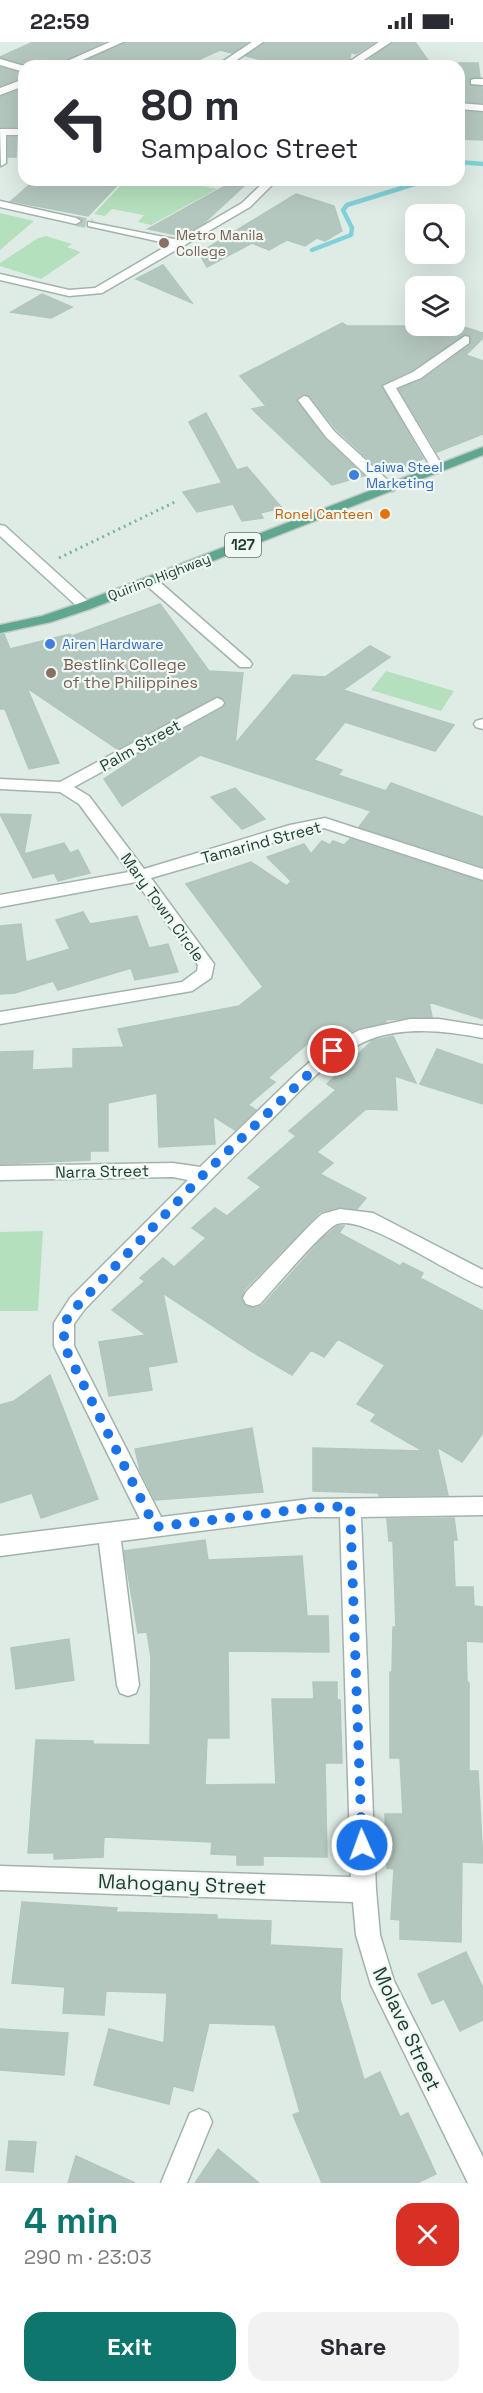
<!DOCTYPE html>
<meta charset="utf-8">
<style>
:root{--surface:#fff;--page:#f2f2f3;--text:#2b2b33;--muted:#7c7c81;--accent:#0f766e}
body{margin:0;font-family:"Space Grotesk",sans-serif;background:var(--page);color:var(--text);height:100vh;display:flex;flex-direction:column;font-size:22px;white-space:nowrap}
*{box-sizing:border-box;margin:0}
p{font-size:20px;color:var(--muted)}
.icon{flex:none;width:33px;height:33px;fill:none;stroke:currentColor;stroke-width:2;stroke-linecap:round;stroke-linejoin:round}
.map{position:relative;height:2141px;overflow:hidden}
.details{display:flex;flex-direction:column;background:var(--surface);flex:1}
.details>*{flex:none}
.guide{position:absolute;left:18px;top:18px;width:447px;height:126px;border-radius:18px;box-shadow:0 6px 24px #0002;background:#fff;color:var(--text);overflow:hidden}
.tools{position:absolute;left:405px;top:162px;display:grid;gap:12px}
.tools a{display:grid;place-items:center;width:60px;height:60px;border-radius:12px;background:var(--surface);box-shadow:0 6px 24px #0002;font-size:30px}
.pin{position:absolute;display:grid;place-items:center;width:51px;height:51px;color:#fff;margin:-26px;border:3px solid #fff;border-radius:50%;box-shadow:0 2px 6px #0007}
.me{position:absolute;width:66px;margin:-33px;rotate:358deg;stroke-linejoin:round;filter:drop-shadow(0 0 4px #0008)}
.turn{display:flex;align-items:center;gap:21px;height:126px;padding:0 24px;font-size:27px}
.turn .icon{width:78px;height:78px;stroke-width:2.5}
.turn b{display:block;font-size:42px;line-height:51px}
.round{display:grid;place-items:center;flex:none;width:63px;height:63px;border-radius:18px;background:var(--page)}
.headline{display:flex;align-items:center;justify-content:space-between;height:102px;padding:0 24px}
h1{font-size:36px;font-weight:700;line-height:45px;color:var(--accent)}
.cta{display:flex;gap:12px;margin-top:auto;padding:12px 24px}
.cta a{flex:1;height:69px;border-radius:18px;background:var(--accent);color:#fff;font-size:24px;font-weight:700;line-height:69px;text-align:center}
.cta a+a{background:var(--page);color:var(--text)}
.status{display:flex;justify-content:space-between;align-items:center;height:42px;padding:0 30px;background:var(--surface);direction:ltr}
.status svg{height:16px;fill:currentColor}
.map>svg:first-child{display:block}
.green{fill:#b5e0bd}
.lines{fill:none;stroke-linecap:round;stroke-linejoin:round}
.stream{stroke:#81d2d8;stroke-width:4.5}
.building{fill:#b4c7be;stroke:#b1c6bc;stroke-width:1.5}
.minor-tunnel{stroke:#b8c9c1;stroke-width:10;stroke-dasharray:10 5;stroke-linecap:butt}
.minor-casing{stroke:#a1b4ac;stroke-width:3}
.major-casing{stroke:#c0c9c6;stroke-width:3}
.path{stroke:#7cb39d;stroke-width:3;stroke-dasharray:2 4;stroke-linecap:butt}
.minor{fill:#fff;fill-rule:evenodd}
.major{fill:#5fa78e;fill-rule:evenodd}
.route{stroke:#1a73e8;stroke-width:10;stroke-dasharray:0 18}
.education-dot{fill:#8d6e63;stroke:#f0f8f3;stroke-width:2}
.shop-dot{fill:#3f7fe0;stroke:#f0f8f3;stroke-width:2}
.food-dot{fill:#e8710a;stroke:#f0f8f3;stroke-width:2}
.labels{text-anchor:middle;stroke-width:4.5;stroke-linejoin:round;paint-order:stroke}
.far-education-label{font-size:14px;fill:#785e54;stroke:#f0f8f3;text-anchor:start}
.far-shop-label{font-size:14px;fill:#366cbe;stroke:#f0f8f3;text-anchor:start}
.far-food-label{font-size:14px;fill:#c56008;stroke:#f0f8f3;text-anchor:end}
.far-street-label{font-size:14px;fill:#1e3e33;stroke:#f0f8f3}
.shield{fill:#f0f8f3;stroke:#5d766d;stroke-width:1.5}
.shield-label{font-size:15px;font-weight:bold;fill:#1e3e33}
.education-label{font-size:16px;fill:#785e54;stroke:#f0f8f3;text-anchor:start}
.street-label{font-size:16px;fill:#1e3e33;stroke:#f0f8f3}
.near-street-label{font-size:20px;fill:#1e3e33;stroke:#f0f8f3}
</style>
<div class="status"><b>22:59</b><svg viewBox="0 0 49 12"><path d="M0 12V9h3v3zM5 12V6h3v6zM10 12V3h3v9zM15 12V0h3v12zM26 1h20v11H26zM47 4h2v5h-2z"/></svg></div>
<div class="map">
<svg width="483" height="2141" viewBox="0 0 483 2141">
<rect width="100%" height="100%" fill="#dfece5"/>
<path class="green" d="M126 138H176L217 147 151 183 138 180 144 173 112 167 105 174 94 172Z
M0 171 34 179 0 208Z
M46 194 72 202 67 205 81 210 41 237 0 224V221L38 196Z
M386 629 454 649 441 669 371 648Z
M43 1189 38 1269H0V1190Z"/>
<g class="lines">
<path class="stream" d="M459 120 483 122
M312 208 351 193 352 186 343 168 347 163 421 140 436 138"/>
</g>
<path class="building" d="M33 0H104L54 24H26L0 15Z
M125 0H248L232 11 220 8 185 24 159 21 153 24H134L124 20 115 24H75Z
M265 0H375L356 12 351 10 350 17 341 24H285L246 14Z
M393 0H415L432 24H390L370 17Z
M459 21H478L480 35 470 36 469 42 482 45 483 61 459 59Z
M0 25 23 32 21 36 0 44Z
M20 48 18 85H0V55Z
M459 69 483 71V98L459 97Z
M8 95H17L16 115H8Z
M35 138H122L88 174 11 159Z
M236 138 247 141 204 181 182 194 148 187Z
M296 152 334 164 342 189 325 199 317 196 305 204 287 198 269 208 252 201 207 225 199 211Z
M163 223 192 261 136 237Z
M42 252 72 265 51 276 11 270Z
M342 281 347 284H461L483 291V296L466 313 483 319V392L437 410 399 347 422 338 470 303 471 294 466 292 412 328 381 343 423 417 412 422 382 430 336 387 310 354 303 352 297 356 296 359 324 396 364 434 332 443 252 367 266 364 240 334Z
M206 371 237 428 247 425 282 466 260 471 263 476 242 479 233 462 197 470 183 450 222 441 189 380Z
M160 562 209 629 243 631 235 702 293 633 325 635 370 604 390 615 343 648 454 683 435 709 345 680 314 718 342 728 338 733 386 749 391 741 483 775V825L359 785 371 769 200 713 122 764 104 737 133 718 131 716 223 666 226 660 218 654 117 707 27 646 59 721 29 727 5 667H0V593L4 592 10 607 70 592 72 594Z
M235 746 265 777 242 787 211 755Z
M0 772 31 773 24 812 64 801 70 811 78 808 90 831 58 839 54 831 33 836Z
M350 797 483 840V977L429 960 432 975 385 978 386 980 352 989 314 996 268 1036 275 1040 248 1063 256 1068 235 1088 213 1074 215 1102 159 1105 157 1051 108 1061V1109H90V1118L0 1122V1010L33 1009 32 1028 73 1026V1007L124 1005 118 987 239 964 263 945 186 842 251 820 287 844 291 839 267 815 304 802 311 812 322 799 330 803 333 799 344 803Z
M83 870 90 882 137 874 149 906 168 902 178 930 135 938 131 926 58 948 53 939 15 951 0 952V884L21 882 26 920 70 907 56 878Z
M393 994 416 1041 395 1034 397 1068 366 1067 317 1110 333 1121 320 1132 366 1156 357 1167 339 1165 320 1170 244 1248 241 1257 245 1264 254 1266 262 1264 323 1196 338 1184H344L339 1191 400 1224 403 1221 423 1231 420 1236 483 1269V1391L462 1420 437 1405 448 1453 379 1454V1451L313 1449V1406L423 1409 371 1379 376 1372 357 1362 385 1323 338 1297 324 1315 311 1308 292 1333 251 1309 163 1251 177 1320 148 1325 152 1348 109 1354 99 1300 146 1293 112 1268 145 1239 140 1236 163 1216 174 1225 206 1196 192 1186 215 1166 227 1174 261 1145 248 1136 296 1094 289 1089 336 1048 327 1042 372 999Z
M437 1007 483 1023V1062L420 1042Z
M50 1333 98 1457 41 1476 32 1451 0 1461V1363L14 1359Z
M252 1386 263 1450 155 1458 140 1428 135 1407Z
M454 1476 457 1498H453L455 1545H473L474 1564 483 1565V1600L466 1599 467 1640 469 1641V1729H478L483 1821 462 1820 461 1900 400 1897V1878L391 1877 394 1827 387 1826 385 1772H403L400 1716H390V1630H392L393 1585H396L393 1499H389L387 1477Z
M205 1498 208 1518 302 1514 307 1574H328L329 1610 228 1609 229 1696H207L205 1743 276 1742 272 1657H314L313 1640H337V1658H340L342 1721H325L327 1815 263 1814V1823H237V1813L211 1812 212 1800 104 1795 103 1815 54 1817V1811H28L36 1698 93 1699V1702L150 1703 151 1616 147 1590 138 1591 124 1509Z
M69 1597 74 1638 16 1647 11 1606Z
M22 1860 117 1866 116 1870 217 1873V1877L271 1879 270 1903 342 1907 340 1957 364 2038 380 2030 400 2075 408 2071 436 2132 417 2141H322L293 2073 300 2070 275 1983 209 1981 193 2049 173 2044 169 2062 94 2043 109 1987 164 2001 167 1951 106 1949 104 1973 63 1971 65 1945 12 1941Z
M466 1910 483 1946V1978L460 1989 444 1957 432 1962 418 1932Z
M0 1987 68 1991 64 2033 0 2028Z
M9 2099 36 2100 33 2130 6 2128Z
M218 2107 259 2141H195Z
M76 2114 135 2141H68Z"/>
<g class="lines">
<path class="minor-tunnel" d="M76 179 92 182"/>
<g class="minor-casing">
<path id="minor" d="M110 0H123L69 24H56Z
M252 0H263L228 24H216Z
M379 0H391L355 24H343Z
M0 17 24 24V30L0 23Z
M24 37V44L0 53V46Z
M474 37H483V43L471 42V38Z
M459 61 483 63V69L459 67Z
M0 87H24V93H6V121L1 124Z
M266 138H277L250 165 102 251 69 254 0 238V232L69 248 95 246 170 202 88 184V180L179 198 242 161Z
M0 159 76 176 81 179 76 182 0 165Z
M465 294 469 295V301L421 336 396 346 444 427 438 431 432 427 383 344 413 330Z
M304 354 308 355 334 389 393 443V449H383L326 395 298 358Z
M0 483 5 484 90 561V567H80L0 494Z
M150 535 155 536 250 619 252 622 250 625H240L145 542 143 539Z
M217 656 222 658 224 661 222 664 74 745 89 754 144 827 290 783 325 776 483 827V838L324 786 151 836 214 922 211 936 192 949 0 982V970L182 940 197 929 198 923 136 840 0 865V853L129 830 79 762 60 750 0 747V737L60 740Z
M483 677V687L476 685 474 682 476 679Z
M410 977H439L483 984V996C447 989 406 984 371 997 329 1013 300 1050 269 1080 206 1141 145 1205 84 1268L74 1282V1304L161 1475 310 1457 483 1455V1473L361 1475 376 1848 380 1893 394 1939 483 2115V2141H468L371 1943 356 1893 353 1860 0 1848V1824L351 1835 340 1475H310L121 1499 139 1643 136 1651 128 1654 120 1651 117 1643 99 1501 0 1514V1494L140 1477 54 1304V1281L70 1256 188 1138 173 1135 0 1138V1124L173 1121 200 1125 297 1031 332 1001 360 988Z
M340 1167 373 1171 483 1228V1245C452 1234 364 1172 337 1182 324 1187 273 1248 260 1262L253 1264 246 1262 243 1256 246 1250 312 1181 322 1172Z
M199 2067 208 2071 212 2080 187 2141H161L190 2071Z"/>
</g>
<g class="major-casing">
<path id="major" d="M483 405V413L90 567 51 580 0 591V583L42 574 80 561Z"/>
</g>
<path class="path" d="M59 516 177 459"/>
<use href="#minor" class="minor"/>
<use href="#major" class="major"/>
</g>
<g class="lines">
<path class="route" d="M333 1009 204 1132 78 1263 64 1281V1304L155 1485 310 1466 350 1464 362 1803"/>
</g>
<g class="education-dot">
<circle cx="164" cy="201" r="6"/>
<circle cx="51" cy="631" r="6"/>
</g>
<g class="shop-dot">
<circle cx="354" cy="433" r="6"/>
<circle cx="50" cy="602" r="6"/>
</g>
<circle class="food-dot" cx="385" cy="472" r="6"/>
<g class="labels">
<g class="far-education-label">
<text x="176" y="198">Metro Manila<tspan x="176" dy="16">College</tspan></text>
</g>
<g class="far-shop-label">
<text x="366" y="430">Laiwa Steel<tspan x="366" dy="16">Marketing</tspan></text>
<text x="62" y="607">Airen Hardware</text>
</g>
<g class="far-food-label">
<text x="373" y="477">Ronel Canteen</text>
</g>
<g class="far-street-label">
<text transform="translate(159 535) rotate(-21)" y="5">Quirino Highway</text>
</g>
<rect class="shield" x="225" y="491" width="36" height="24" rx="4.5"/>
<g class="shield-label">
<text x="243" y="508">127</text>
</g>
<g class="education-label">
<text x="63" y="628">Bestlink College<tspan x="63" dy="18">of the Philippines</tspan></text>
</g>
<g class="street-label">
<text transform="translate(140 703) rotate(-29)" y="6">Palm Street</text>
<text transform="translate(261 800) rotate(-15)" y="6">Tamarind Street</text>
<text transform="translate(163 865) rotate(54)" y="6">Mary Town Circle</text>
<text transform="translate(102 1129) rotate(-1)" y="6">Narra Street</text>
</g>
<g class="near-street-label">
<text transform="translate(182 1842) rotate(2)" y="7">Mahogany Street</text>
<text transform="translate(407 1987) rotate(65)" y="7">Molave Street</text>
</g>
</g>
</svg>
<div class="tools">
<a><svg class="icon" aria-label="search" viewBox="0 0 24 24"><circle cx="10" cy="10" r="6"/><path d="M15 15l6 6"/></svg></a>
<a><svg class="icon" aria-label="layers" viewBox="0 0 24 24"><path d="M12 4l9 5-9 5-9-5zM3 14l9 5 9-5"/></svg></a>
</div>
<div class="pin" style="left:333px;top:1009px;background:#d93025"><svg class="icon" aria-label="arrive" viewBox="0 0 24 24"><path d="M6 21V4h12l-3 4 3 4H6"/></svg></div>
<svg class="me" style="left:362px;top:1803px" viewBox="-20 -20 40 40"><circle r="17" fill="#1a73e8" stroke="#fff" stroke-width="3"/><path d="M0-11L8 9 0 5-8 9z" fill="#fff"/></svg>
<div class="guide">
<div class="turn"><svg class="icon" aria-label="left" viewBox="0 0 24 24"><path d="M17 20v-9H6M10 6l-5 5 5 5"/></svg><div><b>80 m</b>Sampaloc Street</div></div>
</div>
</div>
<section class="details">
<div class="headline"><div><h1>4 min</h1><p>290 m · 23:03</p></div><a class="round" style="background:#d93025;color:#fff"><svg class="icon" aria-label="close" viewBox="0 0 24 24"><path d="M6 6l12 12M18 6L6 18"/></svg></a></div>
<div class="cta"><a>Exit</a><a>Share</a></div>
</section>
